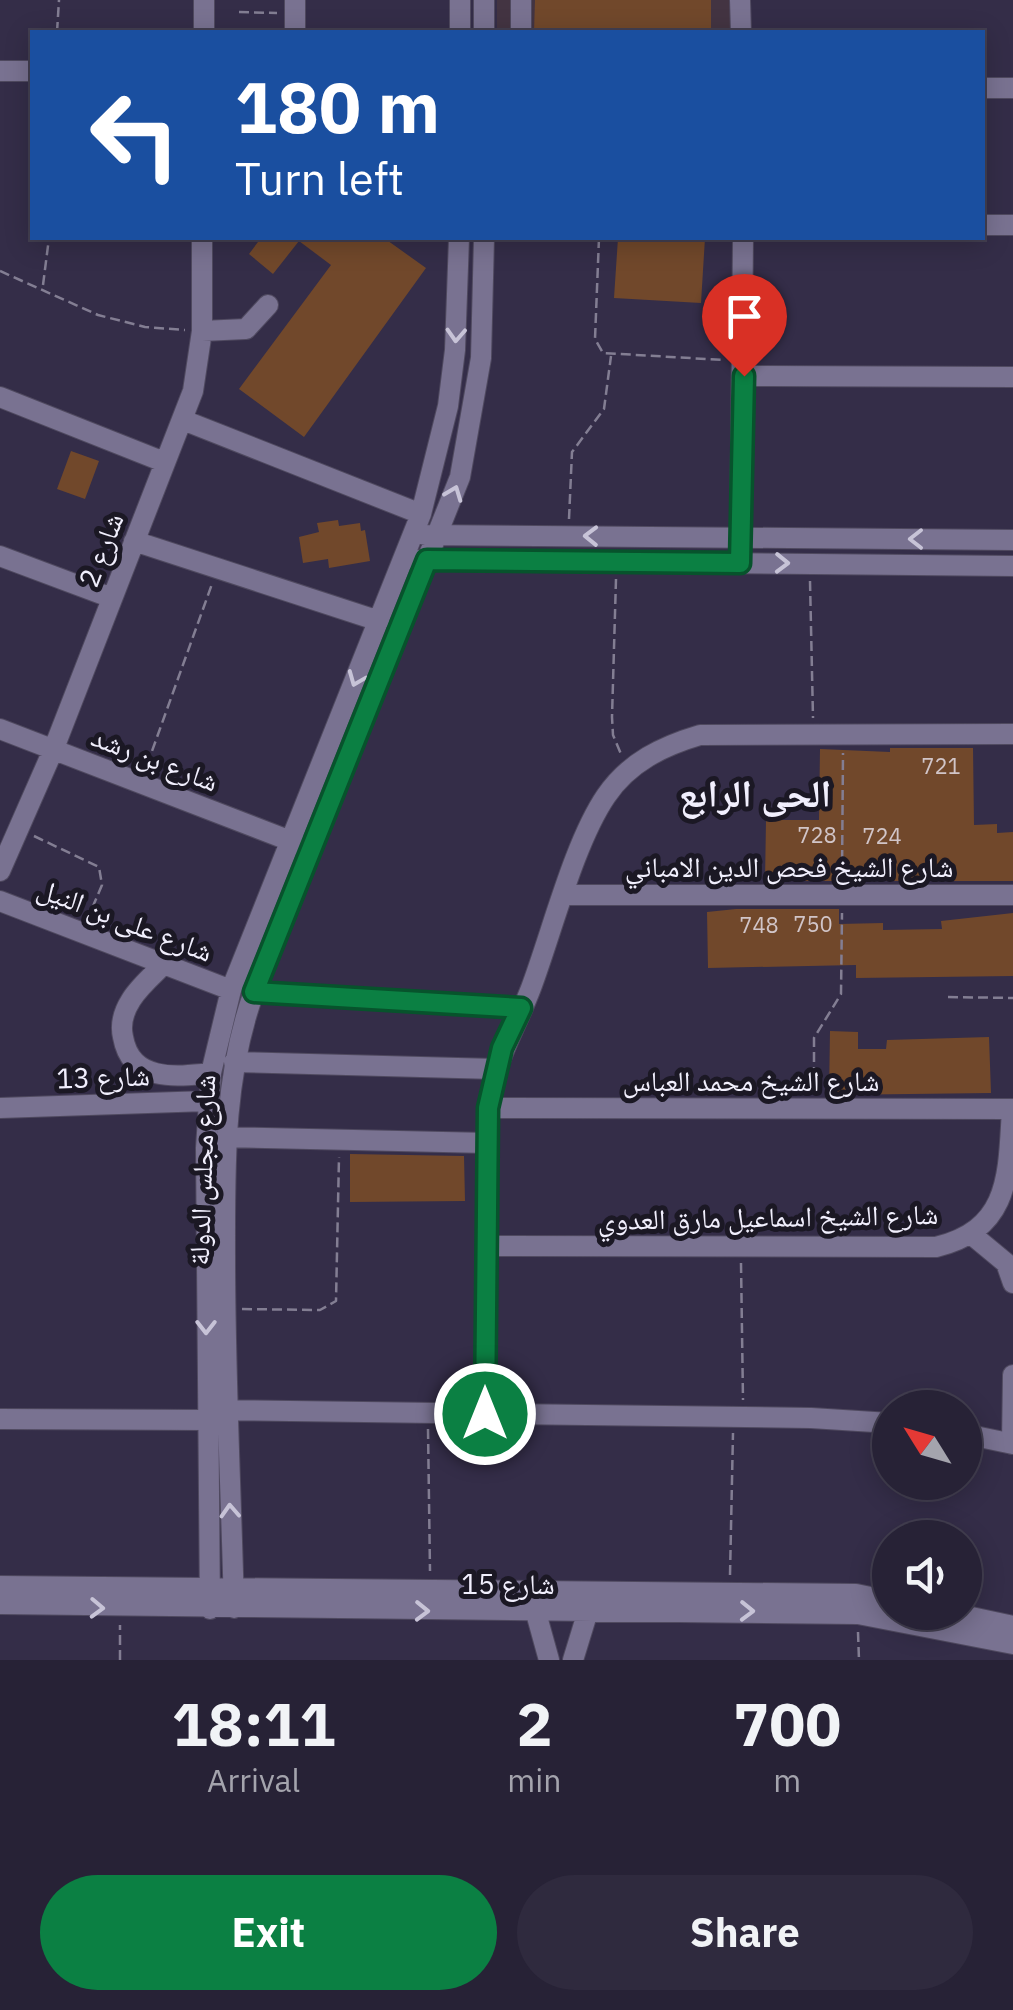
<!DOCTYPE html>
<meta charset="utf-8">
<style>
:root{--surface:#272236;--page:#2f2a3e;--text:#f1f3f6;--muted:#a4a4ad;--line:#433f51;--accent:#0b8043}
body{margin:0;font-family:"IBM Plex Sans","Noto Naskh Arabic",sans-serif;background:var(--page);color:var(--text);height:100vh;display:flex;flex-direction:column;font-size:38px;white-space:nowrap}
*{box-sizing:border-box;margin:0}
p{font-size:32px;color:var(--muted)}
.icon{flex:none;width:55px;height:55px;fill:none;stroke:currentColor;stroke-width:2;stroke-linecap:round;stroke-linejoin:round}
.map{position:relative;height:1660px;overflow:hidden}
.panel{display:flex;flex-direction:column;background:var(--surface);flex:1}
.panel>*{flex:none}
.hud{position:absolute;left:30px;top:30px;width:955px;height:210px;border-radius:0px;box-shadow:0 5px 25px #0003,0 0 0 2px var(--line);background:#1a4fa0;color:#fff;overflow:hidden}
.needle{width:65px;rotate:307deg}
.buttons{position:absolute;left:872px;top:1390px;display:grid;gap:20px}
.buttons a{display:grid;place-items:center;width:110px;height:110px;border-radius:50%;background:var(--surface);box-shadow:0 5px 25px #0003,0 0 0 2px var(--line);font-size:50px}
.pin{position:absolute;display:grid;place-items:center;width:85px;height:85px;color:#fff;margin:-102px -42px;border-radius:50% 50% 50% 0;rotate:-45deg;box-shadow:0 0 10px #0007}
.pin .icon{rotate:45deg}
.me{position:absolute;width:110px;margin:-55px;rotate:0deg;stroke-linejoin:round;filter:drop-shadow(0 0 8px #0008)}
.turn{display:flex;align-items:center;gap:35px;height:210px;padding:0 40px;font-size:45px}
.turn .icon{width:130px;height:130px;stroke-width:2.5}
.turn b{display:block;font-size:70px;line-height:85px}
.eta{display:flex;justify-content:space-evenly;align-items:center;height:170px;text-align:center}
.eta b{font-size:60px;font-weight:700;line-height:70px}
.cta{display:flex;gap:20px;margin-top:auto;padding:20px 40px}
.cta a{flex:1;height:115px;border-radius:60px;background:var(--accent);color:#fff;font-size:40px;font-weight:700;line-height:115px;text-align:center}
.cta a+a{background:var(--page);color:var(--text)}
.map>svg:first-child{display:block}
.education{fill:#433442}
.building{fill:#71482b}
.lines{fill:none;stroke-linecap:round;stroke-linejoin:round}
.minor-casing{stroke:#4f495f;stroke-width:22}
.path{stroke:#837e93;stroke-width:2.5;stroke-dasharray:10 5;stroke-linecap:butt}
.minor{stroke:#797291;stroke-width:20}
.oneway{stroke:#c7c3d7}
.route-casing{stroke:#07532c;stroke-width:25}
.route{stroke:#0b8043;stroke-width:18}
.labels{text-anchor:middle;stroke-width:10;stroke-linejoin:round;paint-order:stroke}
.number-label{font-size:22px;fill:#d1c5c8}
.street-label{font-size:28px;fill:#f1effd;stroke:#1b1824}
.district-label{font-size:38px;font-weight:bold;fill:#f1effd;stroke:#1b1824}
</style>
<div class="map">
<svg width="1013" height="1660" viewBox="0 0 1013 1660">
<rect width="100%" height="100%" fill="#342d48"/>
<path class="education" d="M497 0H732V32H497Z"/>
<path class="building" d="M535 0H711V32H534Z
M261 238H384L426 268 304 437 239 389 331 265 299 241 273 274 249 254Z
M618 238H705L701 303 614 298Z
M71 451 99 461 85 499 57 489Z
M338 520 339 526 360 523 361 531 365 530 370 561 329 568 328 559 303 563 299 537 319 532 317 523Z
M890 748H973L974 825 997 824V833L1013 832V881H765L766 820H819L820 749 890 752Z
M736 909H839V924L883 923V930L942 929 941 921 1013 913V976L856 978V965L708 968 707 912Z
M830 1031 858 1032V1049H886L887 1040 989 1037 991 1093 829 1095Z
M350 1154 464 1156 465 1201 350 1202Z"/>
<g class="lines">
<g class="minor-casing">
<path id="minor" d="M521 0V31
M740 0 741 32
M204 32V0
M295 32V0
M460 32V0
M484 32V0
M0 71H32
M982 88H1013
M982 225H1013
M202 331 246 329 268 305
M744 376 1013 377
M0 397 164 462
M183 420 421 514
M425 535 1013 540
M134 541 379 621
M740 551 743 238
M0 556 112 598
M416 560 1013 566
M0 729 301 845
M0 871 54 748 193 391 202 331V238
M565 895H1013
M0 901 231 990
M163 965C152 976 139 987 131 1000 124 1011 120 1024 123 1037 131 1082 175 1077 211 1073
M254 992 521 1008
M234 1062 495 1069
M0 1108 207 1101
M488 1108 1013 1109
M226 1137 487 1143
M971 1234 1006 1263 1013 1283
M486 1246 936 1247C1011 1229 1008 1174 1012 1109
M212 1410 811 1418 890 1423
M485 1414 487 1125C490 1066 511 1040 531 988 552 932 574 843 606 796 629 762 663 746 700 735L1013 734
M0 1419 206 1420
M965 1434 1013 1444
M1012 1444 1013 1375
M0 1586 856 1594 890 1601
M0 1604 858 1614 1013 1644
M234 1608C231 1491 225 1374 225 1256 225 1165 223 1078 254 992L460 477 481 358 484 238
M210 1609 206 1148 211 1073 231 990 421 514 448 406 455 350 459 238
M948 1612 1013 1626
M536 1613 549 1660
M573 1660 588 1611"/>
</g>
<path class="path" d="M239 12 277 13
M57 32 59 0
M315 32H327
M599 238 595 339 603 353 723 360
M0 271 98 315 145 327 185 330
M43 285 49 238
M569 519 572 452 604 409 611 356
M616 579 612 717 613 735 621 754
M810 581 813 718
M147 765 212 584
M34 836 99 867 102 885 88 918
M842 875 843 753
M948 997 1013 998
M814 1092V1038L841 994 842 913
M741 1263 743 1400
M242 1309 320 1310 336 1301 339 1157
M428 1429 430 1571
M730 1575 733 1433
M858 1632 859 1660
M120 1660V1625"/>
<use href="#minor" class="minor"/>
</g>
<defs><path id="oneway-chevron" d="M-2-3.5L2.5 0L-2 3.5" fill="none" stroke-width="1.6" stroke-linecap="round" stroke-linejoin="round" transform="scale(2.5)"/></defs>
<g class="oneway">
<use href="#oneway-chevron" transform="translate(456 335) rotate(93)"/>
<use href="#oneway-chevron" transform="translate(454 493) rotate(-69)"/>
<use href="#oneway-chevron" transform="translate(591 536) rotate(-179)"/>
<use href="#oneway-chevron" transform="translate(916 539) rotate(-180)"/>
<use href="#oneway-chevron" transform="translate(782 563) rotate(1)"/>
<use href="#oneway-chevron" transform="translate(356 679) rotate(112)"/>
<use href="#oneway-chevron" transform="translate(206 1327) rotate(90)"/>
<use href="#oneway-chevron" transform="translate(230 1511) rotate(-93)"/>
<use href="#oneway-chevron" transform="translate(97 1608) rotate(2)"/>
<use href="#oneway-chevron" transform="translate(422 1611) rotate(1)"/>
<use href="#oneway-chevron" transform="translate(747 1611) rotate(1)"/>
</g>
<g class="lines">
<g class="route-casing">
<path id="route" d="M485 1414 488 1108 502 1048 521 1008 254 992 427 560 740 563 744 376"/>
</g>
<use href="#route" class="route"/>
</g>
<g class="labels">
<g class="number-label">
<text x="941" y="774">721</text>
<text x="817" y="843">728</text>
<text x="882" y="844">724</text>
<text x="813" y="932">750</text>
<text x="759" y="933">748</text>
</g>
<g class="street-label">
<text transform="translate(101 550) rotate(-69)" y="10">شارع 2</text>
<text transform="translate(155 759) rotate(21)" y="10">شارع بن رشد</text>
<text x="789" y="877">شارع الشيخ فحص الدين الامباني</text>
<text transform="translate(125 920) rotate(21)" y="10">شارع على بن النيل</text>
<text transform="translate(103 1077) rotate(-2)" y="10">شارع 13</text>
<text x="751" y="1091">شارع الشيخ محمد العباس</text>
<text transform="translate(202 1170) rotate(-88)" y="10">شارع مجلس الدولة</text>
<text transform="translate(768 1217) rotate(-1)" y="10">شارع الشيخ اسماعيل مارق العدوي</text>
<text x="508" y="1594">شارع 15</text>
</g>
<g class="district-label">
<text x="755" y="807">الحى الرابع</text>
</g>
</g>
</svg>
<div class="buttons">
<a><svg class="needle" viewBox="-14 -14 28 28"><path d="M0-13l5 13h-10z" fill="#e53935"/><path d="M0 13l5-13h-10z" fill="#a4a4ad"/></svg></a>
<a><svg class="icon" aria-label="sound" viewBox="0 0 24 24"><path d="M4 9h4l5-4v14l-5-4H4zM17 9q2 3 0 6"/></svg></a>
</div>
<div class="pin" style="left:744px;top:376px;background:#d93025"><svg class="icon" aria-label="arrive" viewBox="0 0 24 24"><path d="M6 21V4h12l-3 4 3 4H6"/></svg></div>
<svg class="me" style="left:485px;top:1414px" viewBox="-20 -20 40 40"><circle r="17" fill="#0b8043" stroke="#fff" stroke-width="3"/><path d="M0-11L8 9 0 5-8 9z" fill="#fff"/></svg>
<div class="hud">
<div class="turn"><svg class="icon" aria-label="left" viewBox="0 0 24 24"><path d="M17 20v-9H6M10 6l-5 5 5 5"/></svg><div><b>180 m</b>Turn left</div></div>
</div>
</div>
<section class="panel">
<div class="eta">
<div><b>18:11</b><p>Arrival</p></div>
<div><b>2</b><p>min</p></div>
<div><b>700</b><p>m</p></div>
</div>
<div class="cta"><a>Exit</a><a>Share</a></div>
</section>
